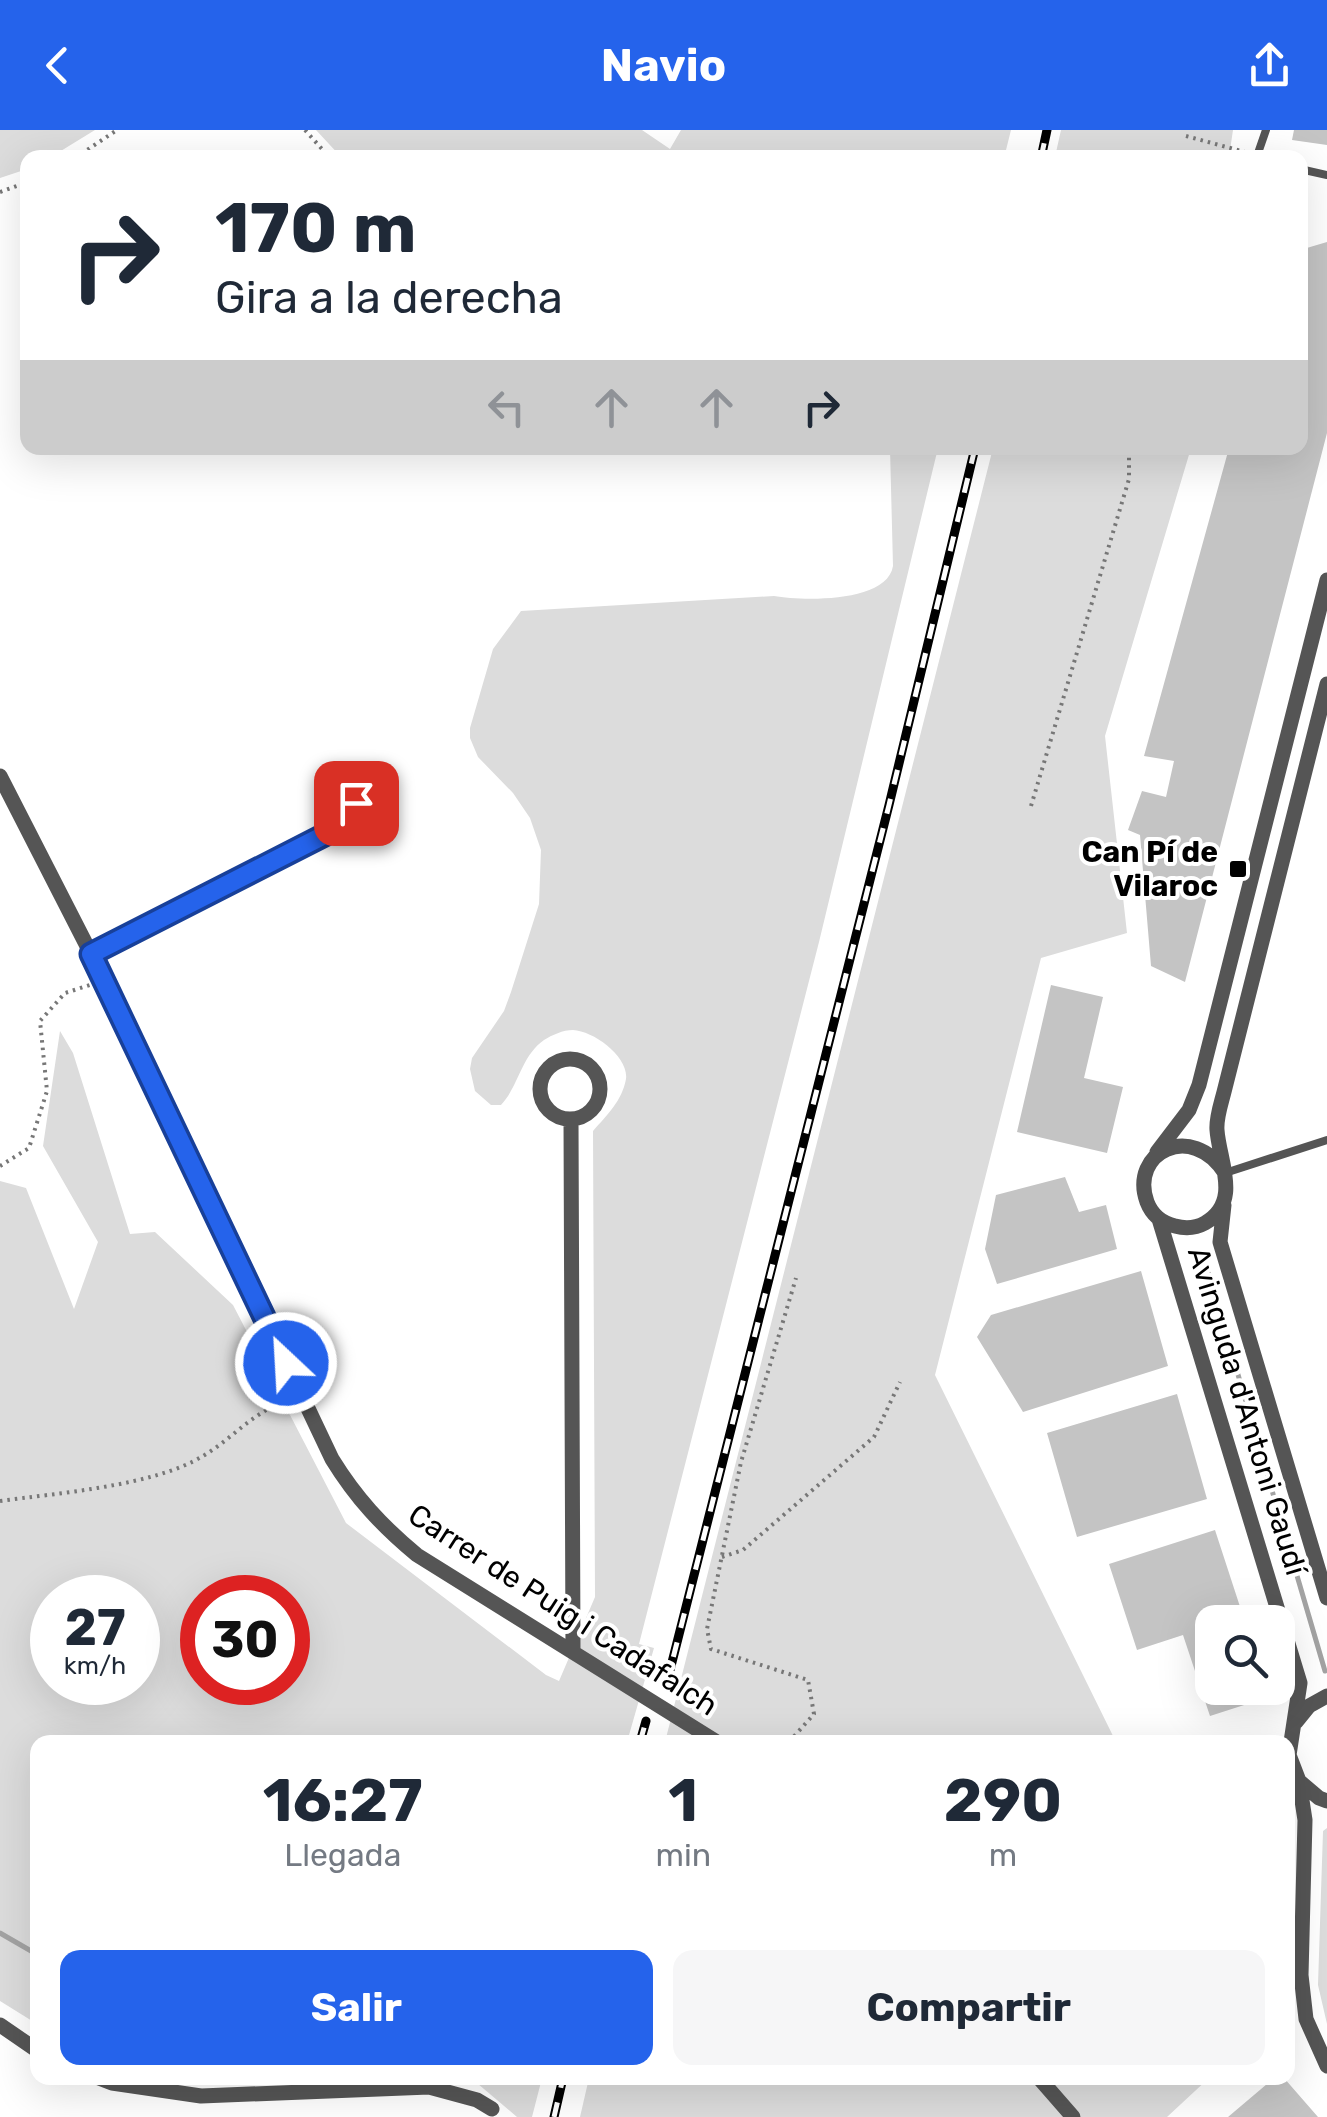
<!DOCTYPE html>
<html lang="es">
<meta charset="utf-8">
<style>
:root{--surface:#fff;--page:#f6f6f7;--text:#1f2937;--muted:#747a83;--accent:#2563eb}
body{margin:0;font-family:Rubik,sans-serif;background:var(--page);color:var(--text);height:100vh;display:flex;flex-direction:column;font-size:38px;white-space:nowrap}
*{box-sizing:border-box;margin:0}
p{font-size:32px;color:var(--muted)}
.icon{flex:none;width:55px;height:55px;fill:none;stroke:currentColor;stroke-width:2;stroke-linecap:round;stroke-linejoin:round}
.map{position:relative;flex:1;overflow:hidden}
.panel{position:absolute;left:30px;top:1605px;width:1265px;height:350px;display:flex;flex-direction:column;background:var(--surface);border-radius:20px;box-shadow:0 10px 40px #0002}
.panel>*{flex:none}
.banner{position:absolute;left:20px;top:20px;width:1288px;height:305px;border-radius:20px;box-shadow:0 10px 40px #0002;background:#fff;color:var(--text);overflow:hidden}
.buttons{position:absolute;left:1195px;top:1475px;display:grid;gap:20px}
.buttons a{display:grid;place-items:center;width:100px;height:100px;border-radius:20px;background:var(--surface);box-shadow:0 10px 40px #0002;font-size:50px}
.speed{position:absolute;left:30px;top:1445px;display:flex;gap:20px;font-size:50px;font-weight:700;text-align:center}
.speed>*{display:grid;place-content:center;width:130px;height:130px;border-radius:50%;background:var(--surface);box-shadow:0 10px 40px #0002;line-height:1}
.speed small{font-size:25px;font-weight:400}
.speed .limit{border:15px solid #d22;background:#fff;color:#111}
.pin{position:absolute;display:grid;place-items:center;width:85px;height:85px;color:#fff;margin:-42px;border-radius:20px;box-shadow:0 5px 15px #0006}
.me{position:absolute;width:110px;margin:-55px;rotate:335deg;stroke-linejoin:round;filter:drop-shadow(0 0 8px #0008)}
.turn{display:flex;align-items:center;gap:35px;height:210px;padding:0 30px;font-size:45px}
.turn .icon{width:130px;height:130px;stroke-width:2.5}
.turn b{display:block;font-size:70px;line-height:85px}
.lanes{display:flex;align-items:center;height:95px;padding:0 30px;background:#0003;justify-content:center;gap:50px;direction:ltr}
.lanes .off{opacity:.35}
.eta{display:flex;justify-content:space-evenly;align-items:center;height:170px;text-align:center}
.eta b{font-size:60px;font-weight:700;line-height:70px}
.action{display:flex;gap:20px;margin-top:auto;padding:20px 30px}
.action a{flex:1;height:115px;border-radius:20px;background:var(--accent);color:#fff;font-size:40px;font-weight:700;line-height:115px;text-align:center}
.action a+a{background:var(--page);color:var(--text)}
header{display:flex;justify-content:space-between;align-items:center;height:130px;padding:0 30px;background:var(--accent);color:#fff;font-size:45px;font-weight:700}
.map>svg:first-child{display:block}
.green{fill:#dcdcdc;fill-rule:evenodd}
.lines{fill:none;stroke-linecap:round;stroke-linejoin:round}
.stream{stroke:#a3a3a3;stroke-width:5}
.building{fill:#c4c4c4}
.path{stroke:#777;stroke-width:4;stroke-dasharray:2.5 5;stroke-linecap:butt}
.service{stroke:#555;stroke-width:8}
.minor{stroke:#555;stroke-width:15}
.rail-casing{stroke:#000;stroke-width:9}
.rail{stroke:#fff;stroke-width:5;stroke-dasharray:15;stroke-linecap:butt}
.route-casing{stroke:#184099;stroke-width:25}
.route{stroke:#2563eb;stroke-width:18}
.poi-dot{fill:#000;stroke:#fff;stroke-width:4}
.labels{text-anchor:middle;stroke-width:8;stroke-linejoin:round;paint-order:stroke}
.poi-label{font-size:30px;font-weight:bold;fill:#000;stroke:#fff;text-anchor:end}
.street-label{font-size:30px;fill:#000;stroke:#fff}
</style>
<header><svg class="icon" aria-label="back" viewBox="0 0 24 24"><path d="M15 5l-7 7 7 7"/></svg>Navio<svg class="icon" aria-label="share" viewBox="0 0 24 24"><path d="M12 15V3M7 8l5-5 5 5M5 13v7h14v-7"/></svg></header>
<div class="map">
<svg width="1327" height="1987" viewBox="0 0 1327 1987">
<rect width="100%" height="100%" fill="#fff"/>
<path class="green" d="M0 0H95L51 27 28 28 27 39 0 48Z
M316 0H642L670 19 681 0H1011L1004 28H342Z
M1061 0H1233L1229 27H1055Z
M890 318H938L819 812 639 1514 654 1518 627 1612H38L37 1894 0 1871V1051L26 1058 74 1179 98 1112 43 1016 60 901 73 923 130 1104 155 1102 233 1175 346 1393 546 1545 559 1551 595 1467 593 1001C607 985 622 971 626 949 629 927 594 901 573 900 563 900 552 905 544 910 521 926 519 956 501 975H491L475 961 470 939 472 928 504 881 511 862 539 774 541 720 530 688 513 663 478 627 470 608V598L493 519 521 481 774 466C803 471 887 473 893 436ZM52 1468H138V1552H52ZM202 1468H288V1552H202Z
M993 318H1191L1105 606 1127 803 1041 828 935 1245 1116 1612H665Z
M1327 1698V1894L1318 1855 1323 1701Z
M471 1948H542L532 1987H517Z
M589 1948H1209L1167 1987H580Z"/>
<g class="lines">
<path class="stream" d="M1207 1139 1325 1541
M0 1803 38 1825"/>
</g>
<path class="building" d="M1294 0H1327V15L1292 10Z
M1327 112V303L1185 852 1151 836 1140 705 1128 700 1142 661 1166 667 1174 631 1144 626 1229 318H1300V120Z
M1051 855 1103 867 1084 948 1123 957 1107 1023 1017 1002Z
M1065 1047 1079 1082 1106 1075 1117 1119 997 1154 985 1119 996 1065Z
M1141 1141 1168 1236 1023 1282 977 1207 991 1185Z
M1177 1264 1207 1369 1077 1407 1047 1303Z
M1215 1400 1245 1492H1212V1558H1266L1269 1567 1210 1586 1183 1505 1137 1520 1109 1434Z
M1274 1948H1284L1318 1987H1228Z"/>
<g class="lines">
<path class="path" d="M305 0 330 28
M1186 6 1245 22
M75 28 117 0
M0 62 28 52
M1031 676 1129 349V318
M0 1036 29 1018 47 961 40 891 65 863 90 855
M0 1371C58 1363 154 1356 203 1326 232 1309 254 1281 287 1271
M722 1427 743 1420 874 1307 900 1252
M789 1612 814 1584 808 1550 711 1519 707 1499 741 1332 796 1148"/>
<path class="service" d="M1262 28 1257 26 1266 0
M1300 39 1327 45
M91 824 348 693 356 673
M1225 1043 1327 1010"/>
<path class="minor" d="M0 646 109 859 332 1329C356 1368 382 1396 417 1425L717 1612
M540 959a30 30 0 1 1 60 0a30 30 0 1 1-60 0Z
M571 989 573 1520
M1157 1022 1189 980 1199 955 1327 450
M1225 1043C1192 991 1129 1022 1147 1072 1152 1085 1162 1093 1175 1096 1186 1099 1196 1098 1205 1093 1242 1072 1219 1031 1217 1000 1216 988 1221 974 1224 962L1327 554
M1224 1075 1220 1112 1327 1468
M1159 1089 1300 1553 1289 1625 1299 1651 1305 1690 1301 1845 1306 1889 1327 1936
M1296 1592 1309 1576 1327 1566
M1299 1651 1319 1668 1327 1671
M0 1895 38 1921
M99 1948 112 1953 201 1966 429 1957 477 1970 492 1979
M1039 1948 1073 1987"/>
<g class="rail-casing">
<path id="rail" d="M1041 28 1047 0
M666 1556 889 675 975 318
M640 1612 646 1591
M554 1987 563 1948"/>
</g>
<use href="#rail" class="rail"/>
</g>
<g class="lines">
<g class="route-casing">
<path id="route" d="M286 1233 91 824 348 693 356 673"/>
</g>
<use href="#route" class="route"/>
</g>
<rect class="poi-dot" x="1228" y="729" width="20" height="20" rx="5"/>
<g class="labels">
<g class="poi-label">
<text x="1218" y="732">Can Pí de<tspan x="1218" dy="34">Vilaroc</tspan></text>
</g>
<g class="street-label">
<text transform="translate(1247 1281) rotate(73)" y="10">Avinguda d'Antoni Gaudí</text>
<text transform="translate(563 1480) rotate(33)" y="10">Carrer de Puig i Cadafalch</text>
</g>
</g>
</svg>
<div class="buttons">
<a><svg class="icon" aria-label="search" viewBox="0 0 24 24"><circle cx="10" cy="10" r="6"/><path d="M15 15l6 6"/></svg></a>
</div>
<div class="speed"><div>27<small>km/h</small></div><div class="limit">30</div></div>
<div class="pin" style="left:356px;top:673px;background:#d93025"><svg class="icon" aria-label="arrive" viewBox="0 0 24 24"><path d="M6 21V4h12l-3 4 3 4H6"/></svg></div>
<svg class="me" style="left:286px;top:1233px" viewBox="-20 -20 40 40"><circle r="17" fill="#2563eb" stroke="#fff" stroke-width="3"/><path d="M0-11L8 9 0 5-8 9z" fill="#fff"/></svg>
<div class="banner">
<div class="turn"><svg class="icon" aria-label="right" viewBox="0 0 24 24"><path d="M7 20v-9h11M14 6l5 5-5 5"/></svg><div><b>170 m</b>Gira a la derecha</div></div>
<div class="lanes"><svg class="icon off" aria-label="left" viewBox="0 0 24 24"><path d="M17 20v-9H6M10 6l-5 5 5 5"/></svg><svg class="icon off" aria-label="ahead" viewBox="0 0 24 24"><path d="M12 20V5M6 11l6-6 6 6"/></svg><svg class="icon off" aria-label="ahead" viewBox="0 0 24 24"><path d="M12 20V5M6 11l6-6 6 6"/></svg><svg class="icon" aria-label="right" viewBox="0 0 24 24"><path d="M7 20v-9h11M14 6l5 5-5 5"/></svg></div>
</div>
<section class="panel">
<div class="eta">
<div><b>16:27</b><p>Llegada</p></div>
<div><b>1</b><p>min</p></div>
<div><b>290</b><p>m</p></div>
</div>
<div class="action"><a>Salir</a><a>Compartir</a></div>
</section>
</div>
